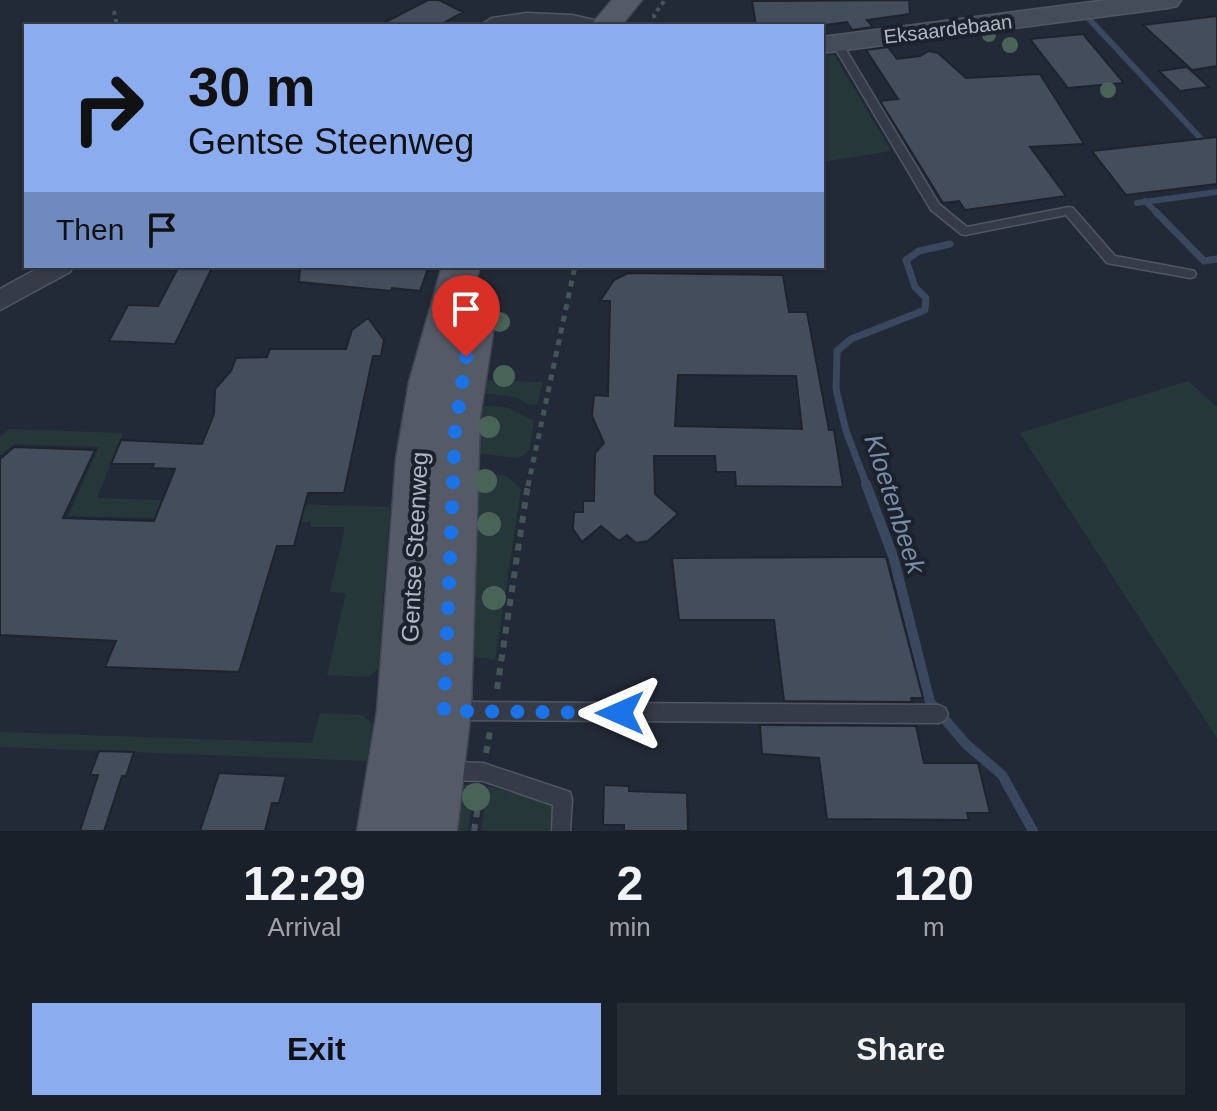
<!DOCTYPE html>
<style>
:root{--surface:#1a2029;--page:#272d35;--text:#f1f3f6;--muted:#9fa3a8;--line:#383e46;--accent:#8badef}
body{margin:0;font-family:Helvetica,sans-serif;background:var(--page);color:var(--text);height:100vh;display:flex;flex-direction:column;font-size:30px;white-space:nowrap}
*{box-sizing:border-box;margin:0}
p{font-size:26px;color:var(--muted)}
.icon{flex:none;width:44px;height:44px;fill:none;stroke:currentColor;stroke-width:2;stroke-linecap:round;stroke-linejoin:round}
.map{position:relative;height:831px;overflow:hidden}
.side{display:flex;flex-direction:column;background:var(--surface);flex:1}
.side>*{flex:none}
.hud{position:absolute;left:24px;top:24px;width:800px;height:244px;border-radius:0px;box-shadow:0 2px 6px #0004,0 0 0 2px var(--line);background:#8badef;color:#111;overflow:hidden}
.pin{position:absolute;display:grid;place-items:center;width:68px;height:68px;color:#fff;margin:-82px -34px;border-radius:50% 50% 50% 0;rotate:-45deg;box-shadow:0 0 8px #0007}
.pin .icon{rotate:45deg}
.me{position:absolute;width:88px;margin:-44px;rotate:270deg;stroke-linejoin:round;filter:drop-shadow(0 0 6px #0008)}
.turn{display:flex;align-items:center;gap:28px;height:168px;padding:0 32px;font-size:36px}
.turn .icon{width:104px;height:104px;stroke-width:2.5}
.turn b{display:block;font-size:56px;line-height:68px}
.then{display:flex;align-items:center;height:76px;padding:0 32px;background:#0003;gap:16px;font-size:30px}
.eta{display:flex;justify-content:space-evenly;align-items:center;height:136px;text-align:center}
.eta b{font-size:48px;font-weight:600;line-height:56px}
.button{display:flex;gap:16px;margin-top:auto;padding:16px 32px}
.button a{flex:1;height:92px;border-radius:0px;background:var(--accent);color:#111;font-size:32px;font-weight:600;line-height:92px;text-align:center}
.button a+a{background:var(--page);color:var(--text)}
.map>svg:first-child{display:block}
.green{fill:#263739}
.lines{fill:none;stroke-linecap:round;stroke-linejoin:round}
.stream-far2{stroke:#39475f;stroke-width:6}
.stream-far1{stroke:#39475f;stroke-width:7}
.stream{stroke:#39475f;stroke-width:10}
.building{fill:#444d5b;stroke:#1d242e;stroke-width:2;fill-rule:evenodd}
.service-casing{stroke:#515762;stroke-width:3}
.minor-casing{stroke:#515762;stroke-width:3}
.secondary-casing{stroke:#515762;stroke-width:3}
.primary-casing{stroke:#3f4551;stroke-width:3}
.path-far2{stroke:#445457;stroke-width:4;stroke-dasharray:4 4;stroke-linecap:butt}
.path-far1{stroke:#445457;stroke-width:5;stroke-dasharray:6 6;stroke-linecap:butt}
.path{stroke:#445457;stroke-width:6;stroke-dasharray:7 7;stroke-linecap:butt}
.service{fill:#363c47;fill-rule:evenodd}
.minor{fill:#363c47;fill-rule:evenodd}
.secondary{fill:#444c5a;fill-rule:evenodd}
.primary{fill:#545b67;fill-rule:evenodd}
.tree{fill:#4a6359}
.route{stroke:#1a73e8;stroke-width:14;stroke-dasharray:0 25.2}
.labels{text-anchor:middle;stroke-width:8;stroke-linejoin:round;paint-order:stroke}
.far-street-label{font-size:20px;fill:#b1b7c4;stroke:#1b222c}
.street-label{font-size:24px;fill:#b1b7c4;stroke:#1b222c}
.water-label{font-size:26px;font-style:italic;fill:#7b8daa;stroke:#1b222c}
</style>
<div class="map">
<svg width="1217" height="831" viewBox="0 0 1217 831">
<rect width="100%" height="100%" fill="#232a37"/>
<path class="green" d="M834 55 891 151 822 162V56Z
M470 380 543 382 537 405 527 404 516 397 469 392Z
M1188 381 1217 407V738L1020 433Z
M494 406 509 408 534 421 530 448 525 455 516 458 471 452 467 408Z
M9 429 123 433 97 498 390 507 378 669 368 677 327 675 346 593 330 592 345 527H310L311 522 68 516 99 447 14 444 0 456V437Z
M476 472 506 476 521 489 495 660 467 656Z
M320 713 363 715 373 724 367 761 0 747V732L312 743Z
M458 785H475L468 831H453Z
M488 786 554 805 552 831H481Z"/>
<g class="lines">
<path class="stream-far2" d="M1089 19 1217 156
M1145 201 1158 214
M1137 203 1217 192"/>
<path class="stream-far1" d="M1156 212 1204 261 1217 259
M867 486 846 431 836 389 837 351 851 339 925 310 926 298 915 287 906 260 919 251 950 244"/>
<path class="stream" d="M866 484 894 559 930 702 966 744 1002 775 1033 831"/>
</g>
<path class="building" d="M428 0H439L463 12 438 26H378Z
M909 0 910 14 867 20 873 27 852 30 847 22 818 26H756L752 1Z
M1217 16V66L1192 70 1143 25Z
M1083 34 1124 83 1068 88 1030 39Z
M888 47 897 59 920 56 929 51 938 53 966 78 1040 74 1084 144 1030 147 1066 196 965 210 959 201 943 203 880 101 898 99 866 50Z
M1187 67 1209 87 1180 91 1159 71Z
M1217 137V184L1126 195 1092 151Z
M179 266 212 268 175 344 109 341 128 305 158 306Z
M300 266H429L420 291 392 288 391 291 299 282Z
M628 273 783 275 789 312H807L829 430H834L843 487 736 486 735 472H716L715 456H654L655 494 678 514 648 541 636 543 627 535 619 541 601 526 582 542 573 529 574 512H583V501H594L595 453 604 443 592 416 594 395 608 396 610 301H600L614 280ZM678 375 796 376 802 429 675 426Z
M368 318 384 340 381 356H373L344 493H308L294 546H277L239 672 105 667 116 641 0 635V459L14 447 95 450 63 518 154 521 175 469 152 468 154 464H111L121 440 202 444 214 414 215 389 231 371 236 358 267 357 270 349H346L352 330Z
M862 557H886L923 698H911L912 702 784 701 774 620H679L672 558Z
M760 725 916 726 924 763H978L990 813H967L969 820 827 819 819 758 762 754Z
M99 751 134 752 126 776H122L104 831H80L98 775H90Z
M219 773 286 776 279 803H272L265 831H200Z
M604 785 629 786V791L687 793 688 831H624V825H603Z"/>
<g class="lines">
<g class="service-casing">
<path id="service" d="M834 41 842 43 939 204 967 227 1069 207 1073 208 1115 256 1190 270 1194 271 1196 274 1194 277 1190 278 1107 263 1066 215 965 235 961 234 931 210 832 43Z
M453 702 939 705 945 708 948 714 945 720 939 723 453 720 447 717 444 711 447 705Z
M448 762 483 763 570 792 572 799 570 831H552L553 805 483 781 448 780 442 777 439 771 442 765Z"/>
</g>
<g class="minor-casing">
<path id="minor" d="M527 13 572 15 603 22 605 26H479L492 18Z
M42 266H73L70 272 0 310V289Z"/>
</g>
<g class="secondary-casing">
<path id="secondary" d="M1107 0H1181L1177 6 1168 8 822 53V37Z"/>
</g>
<g class="primary-casing">
<path id="primary" d="M612 0H642L621 26H590Z
M442 266H480L470 308 489 310 495 321 480 417 471 710 457 831H357L377 711 396 459 409 382Z"/>
</g>
<path class="path-far2" d="M114 11 117 26
M656 26 654 15 665 0"/>
<path class="path-far1" d="M528 486 575 266"/>
<path class="path" d="M497 689 528 484
M486 753 490 731
M474 831 480 794"/>
<use href="#service" class="service"/>
<use href="#minor" class="minor"/>
<use href="#secondary" class="secondary"/>
<use href="#primary" class="primary"/>
</g>
<g class="tree">
<circle cx="989" cy="35" r="7"/>
<circle cx="1010" cy="45" r="8"/>
<circle cx="1108" cy="90" r="8"/>
<circle cx="500" cy="322" r="10"/>
<circle cx="504" cy="376" r="11"/>
<circle cx="489" cy="427" r="11"/>
<circle cx="485" cy="481" r="12"/>
<circle cx="489" cy="524" r="12"/>
<circle cx="494" cy="598" r="12"/>
<circle cx="476" cy="797" r="14"/>
</g>
<g class="lines">
<path class="route" d="M466 357 455 432 444 711 620 713"/>
</g>
<g class="labels">
<g class="far-street-label">
<text transform="translate(948 29) rotate(-7)" y="7">Eksaardebaan</text>
</g>
<g class="street-label">
<text transform="translate(415 547) rotate(-87)" y="8">Gentse Steenweg</text>
</g>
<g class="water-label">
<text transform="translate(895 504) rotate(72)" y="9">Kloetenbeek</text>
</g>
</g>
</svg>
<div class="pin" style="left:466px;top:357px;background:#d93025"><svg class="icon" aria-label="arrive" viewBox="0 0 24 24"><path d="M6 21V4h12l-3 4 3 4H6"/></svg></div>
<svg class="me" style="left:620px;top:713px" viewBox="-20 -20 40 40"><path d="M0-17L14 15 0 8-14 15z" fill="#1a73e8" stroke="#fff" stroke-width="4"/></svg>
<div class="hud">
<div class="turn"><svg class="icon" aria-label="right" viewBox="0 0 24 24"><path d="M7 20v-9h11M14 6l5 5-5 5"/></svg><div><b>30 m</b>Gentse Steenweg</div></div>
<div class="then">Then<svg class="icon" aria-label="arrive" viewBox="0 0 24 24"><path d="M6 21V4h12l-3 4 3 4H6"/></svg></div>
</div>
</div>
<section class="side">
<div class="eta">
<div><b>12:29</b><p>Arrival</p></div>
<div><b>2</b><p>min</p></div>
<div><b>120</b><p>m</p></div>
</div>
<div class="button"><a>Exit</a><a>Share</a></div>
</section>
